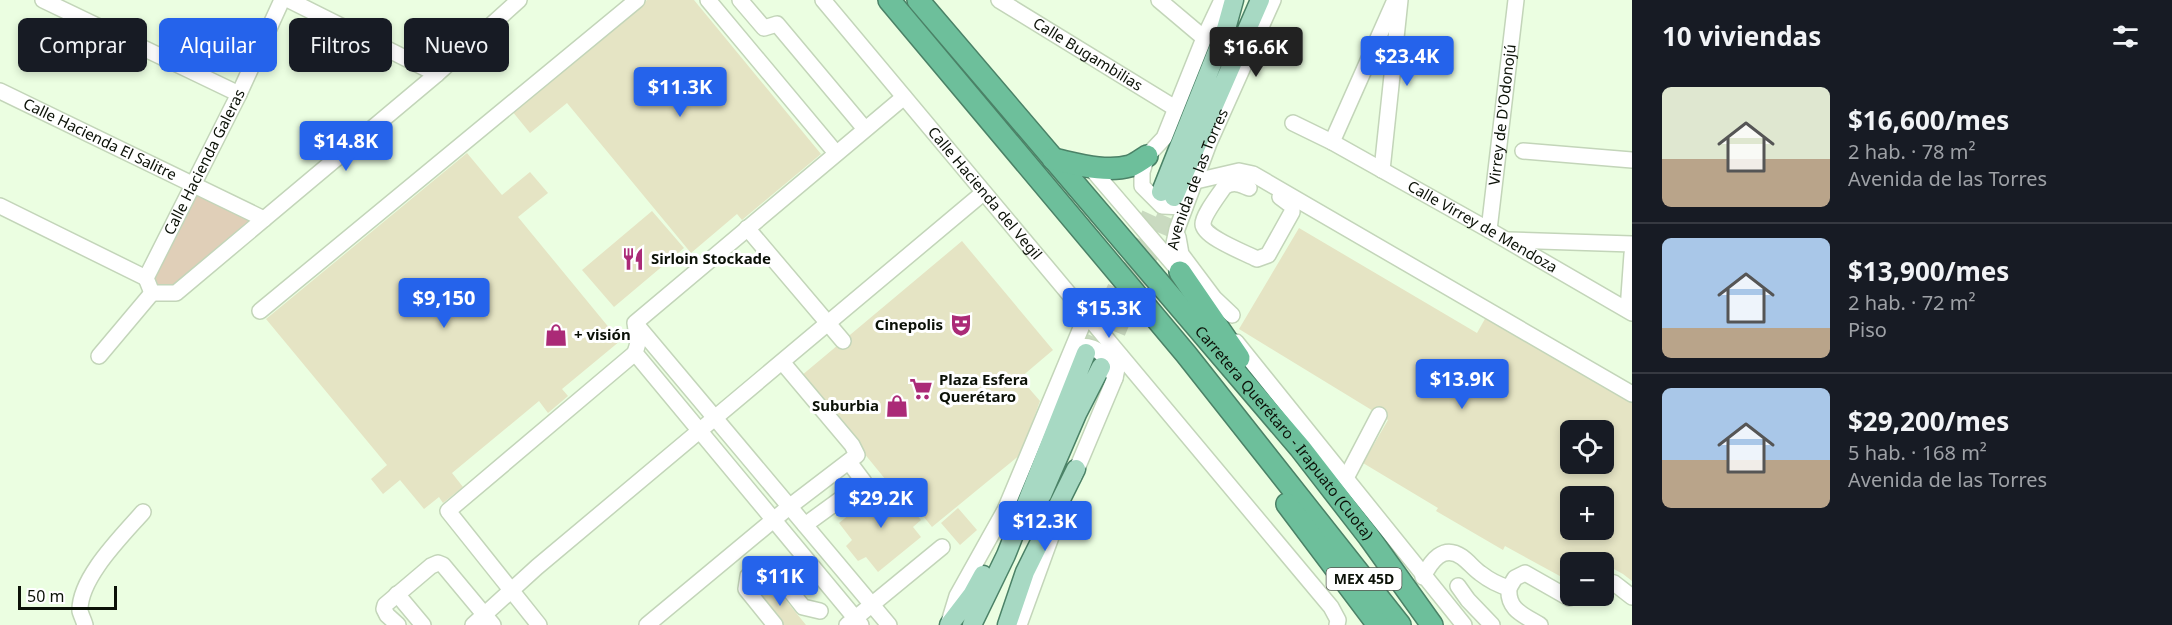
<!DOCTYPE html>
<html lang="es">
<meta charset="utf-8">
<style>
:root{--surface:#171b24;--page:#20242c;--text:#f1f3f6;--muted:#9ea1a6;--line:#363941;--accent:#2563eb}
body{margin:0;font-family:"Noto Sans",sans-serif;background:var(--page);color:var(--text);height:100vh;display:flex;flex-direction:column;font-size:22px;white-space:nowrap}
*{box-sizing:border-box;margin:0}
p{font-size:20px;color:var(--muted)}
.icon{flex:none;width:33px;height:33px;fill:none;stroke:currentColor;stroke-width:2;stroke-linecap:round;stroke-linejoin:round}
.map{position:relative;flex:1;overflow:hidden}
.panel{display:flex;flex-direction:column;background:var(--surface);width:540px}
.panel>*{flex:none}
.banner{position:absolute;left:18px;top:18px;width:570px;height:54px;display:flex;gap:12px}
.controls{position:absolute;left:1560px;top:420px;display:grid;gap:12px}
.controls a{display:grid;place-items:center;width:54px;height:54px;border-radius:9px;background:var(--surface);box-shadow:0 3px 9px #0003;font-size:30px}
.scale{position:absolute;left:18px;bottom:15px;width:99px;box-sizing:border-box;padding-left:6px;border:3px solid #0b1107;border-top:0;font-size:16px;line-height:21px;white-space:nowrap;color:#0b1107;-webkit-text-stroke:4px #fff;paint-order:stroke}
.price{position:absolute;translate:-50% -51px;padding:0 14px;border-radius:6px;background:var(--accent);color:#fff;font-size:20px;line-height:39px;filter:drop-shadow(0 2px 3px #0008)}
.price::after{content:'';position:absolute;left:50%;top:36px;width:18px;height:14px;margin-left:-9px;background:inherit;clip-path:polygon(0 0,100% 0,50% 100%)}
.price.active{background:#222;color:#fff}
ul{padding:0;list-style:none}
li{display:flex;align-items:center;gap:18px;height:150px;padding:0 30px}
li+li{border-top:2px solid var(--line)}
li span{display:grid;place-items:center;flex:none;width:168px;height:120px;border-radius:9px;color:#555}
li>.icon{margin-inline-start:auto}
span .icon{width:72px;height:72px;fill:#fffc;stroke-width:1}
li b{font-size:26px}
h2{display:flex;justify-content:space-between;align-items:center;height:72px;padding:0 30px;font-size:26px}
.tag{padding:0 21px;border-radius:9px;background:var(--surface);box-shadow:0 3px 9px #0003;font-size:21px;line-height:54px}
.tag.active{background:var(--accent);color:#fff}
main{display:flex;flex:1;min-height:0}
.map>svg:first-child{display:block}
.green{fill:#e0cfb8}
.building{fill:#e5e4c4;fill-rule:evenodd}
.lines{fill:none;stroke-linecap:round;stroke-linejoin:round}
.major-tunnel{stroke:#c9dac0;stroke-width:18;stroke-dasharray:18 9;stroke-linecap:butt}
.minor-casing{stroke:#c3d5b9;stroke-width:18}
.major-casing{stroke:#4b8267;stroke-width:21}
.highway-casing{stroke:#4b8267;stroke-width:24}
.minor{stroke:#fff;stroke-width:15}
.major{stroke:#a7d9c3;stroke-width:18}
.highway{stroke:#6dbf9b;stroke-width:21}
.labels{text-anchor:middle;stroke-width:6;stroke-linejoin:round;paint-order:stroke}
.shield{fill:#fff;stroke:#545851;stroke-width:1.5}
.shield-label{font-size:14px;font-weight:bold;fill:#0b1107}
.street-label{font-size:15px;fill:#0b1107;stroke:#fff}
.poi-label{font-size:15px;font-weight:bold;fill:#0b1107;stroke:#fff;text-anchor:start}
</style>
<main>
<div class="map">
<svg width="1632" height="625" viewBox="0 0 1632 625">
<rect width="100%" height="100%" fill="#ebfee1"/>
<path class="green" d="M 193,183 L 264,219 L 176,293 L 152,293 L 146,278 Z"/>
<path class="building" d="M 647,0 L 694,0 L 821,154 L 742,220 L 737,214 L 691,253 L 567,103 L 530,133 L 512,111 Z
M 467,153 L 502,195 L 530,172 L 548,193 L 518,217 L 620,341 L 562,389 L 568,396 L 548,413 L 539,401 L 452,473 L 463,487 L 443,503 L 439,497 L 424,509 L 400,480 L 383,494 L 371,479 L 387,465 L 266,319 Z
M 652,211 L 684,248 L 614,307 L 582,270 Z
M 1299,228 L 1477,333 L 1486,317 L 1632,400 L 1632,581 L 1623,574 L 1597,560 L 1596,562 L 1587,562 L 1582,560 L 1580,562 L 1570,562 L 1570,578 L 1569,581 L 1505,546 L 1503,550 L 1436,511 L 1438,508 L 1363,463 L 1388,420 L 1239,329 ZM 1570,430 L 1604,430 L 1604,464 L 1570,464 ZM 1570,496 L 1604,496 L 1604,530 L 1570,530 Z
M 962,241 L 1053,350 L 1020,378 L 1040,401 L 1021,454 L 932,527 L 895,481 L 890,485 L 801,376 Z
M 881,489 L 891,501 L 899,494 L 921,520 L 913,527 L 921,537 L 878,572 L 866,557 L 858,561 L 846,546 L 852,540 L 839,523 Z
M 958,508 L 977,530 L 960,545 L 941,523 Z
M 772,583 L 806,625 L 781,625 L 757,595 Z"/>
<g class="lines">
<path class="major-tunnel" d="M 1086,353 L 1161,192
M 1106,357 L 1174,197"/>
<g class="minor-casing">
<g id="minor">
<path d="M 43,0 L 239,94"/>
<path d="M 289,0 L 437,74"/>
<path d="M 708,0 L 836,153"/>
<path d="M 740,0 L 764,28 L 777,24 L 865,129"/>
<path id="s1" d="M 823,0 L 1331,607 L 1338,620 L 1337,625"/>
<path id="s2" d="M 999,0 L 1175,108"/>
<path d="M 1159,0 L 1204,38"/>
<path id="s3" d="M 0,91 L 264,219"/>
<path id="s4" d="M 1293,123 L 1332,142 L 1489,230 L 1632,313"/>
<path d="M 1332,142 L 1395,0"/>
<path d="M 1523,151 L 1632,160"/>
<path d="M 1090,167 L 1186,279"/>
<path d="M 1382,170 L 1400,0"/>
<path d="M 1196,181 L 1239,171 L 1253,174 L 1632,394"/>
<path d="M 1249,188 C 1240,184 1233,181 1224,187 C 1219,195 1203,215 1203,224 C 1203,237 1246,253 1257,259 L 1268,255 L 1292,212 L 1292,206 L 1280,197"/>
<path d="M 0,206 L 146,278"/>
<path d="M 1185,207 L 1162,206 L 1142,186 L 1142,172 L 1147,156 L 1164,138 L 1204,38 L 1222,0"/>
<path d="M 747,228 L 843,341"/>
<path id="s5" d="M 1489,230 L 1516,0"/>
<path d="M 1178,237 L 1181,254 L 1214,298 L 1232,315"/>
<path d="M 1509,240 L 1632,244"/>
<path id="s6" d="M 1173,262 L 1173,248 L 1177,229 L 1209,143 L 1273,0"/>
<path d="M 152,293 L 176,293 L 437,74 L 519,0"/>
<path id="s7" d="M 152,293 L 146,278 L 239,94 L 282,0"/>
<path d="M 1628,310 L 1632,254"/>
<path d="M 260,311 L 637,0"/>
<path d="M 636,324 L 889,625"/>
<path d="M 1236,342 L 1464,625"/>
<path d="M 1074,347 C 1100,343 1106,357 1115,378"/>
<path d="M 99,356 L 152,293"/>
<path d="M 1073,478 L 1115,378 L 1120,355"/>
<path d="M 1346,478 L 1379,415"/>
<path d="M 805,525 L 864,482 L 849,462"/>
<path d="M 1423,577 C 1431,561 1443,544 1462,557 C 1469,562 1473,568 1480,573 C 1489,580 1498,585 1509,588 L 1515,578 L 1525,573 L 1569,598 L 1575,596"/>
<path d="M 1604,580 L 1614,583 L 1632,597"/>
<path d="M 1458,586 L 1468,600 L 1492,625"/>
<path d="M 1509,588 C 1507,610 1524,615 1540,625"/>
<path d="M 397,594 L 423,625"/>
<path d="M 949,622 L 957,596 L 1005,510 L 1086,316"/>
<path d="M 85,625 C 84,621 81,615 80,611 C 79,578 122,536 143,512"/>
<path d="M 398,625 L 387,615 L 384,609 L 385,605 L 431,566 L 438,563 L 443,565 L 493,625"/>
<path d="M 473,625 L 537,567 L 983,193"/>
<path d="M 539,625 L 448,511 L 635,353"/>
<path d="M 647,625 L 789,507 L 857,455 L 852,445 L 783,363"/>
<path d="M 775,625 L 746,589 L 748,576 L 757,568 L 764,565 L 773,569 L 803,607 L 820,611"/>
<path d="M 847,625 L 942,547"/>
<path d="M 861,625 L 635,353 L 638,343 L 635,323 L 904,97"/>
<path d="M 1019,625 L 1055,526"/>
</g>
</g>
<g class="major-casing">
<path id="major" d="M 1161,192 L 1226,29 L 1234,0
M 1174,197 L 1260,0
M 1042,495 L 1077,414 L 1101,367
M 949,625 L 972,595 L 983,575
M 972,625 L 1006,555 L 1086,353
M 1007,625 L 1025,572 L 1076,469"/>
</g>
<g class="highway-casing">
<g id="highway">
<path d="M 889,0 L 1186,354 L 1400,625"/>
<path id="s8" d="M 918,0 L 1300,448 L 1369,537 L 1432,625"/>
<path d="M 1053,159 C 1077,164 1106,173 1130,166 C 1136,164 1142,159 1147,156"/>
<path d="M 1180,272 L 1239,358"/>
<path d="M 1287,504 L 1378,625"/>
</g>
</g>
<use href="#minor" class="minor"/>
<use href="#major" class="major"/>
<use href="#highway" class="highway"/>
</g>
<defs>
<g id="restaurant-bare" transform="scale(1.8)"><path d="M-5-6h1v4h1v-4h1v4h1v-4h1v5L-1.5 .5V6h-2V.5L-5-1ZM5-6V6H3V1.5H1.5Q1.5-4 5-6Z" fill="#ab2a77" stroke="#fff" stroke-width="2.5" paint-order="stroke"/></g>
<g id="theatre-bare" transform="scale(1.8)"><path d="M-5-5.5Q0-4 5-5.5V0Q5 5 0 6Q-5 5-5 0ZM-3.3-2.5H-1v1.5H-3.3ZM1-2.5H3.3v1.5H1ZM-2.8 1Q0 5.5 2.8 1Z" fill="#ab2a77" stroke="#fff" stroke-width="2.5" paint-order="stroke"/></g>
<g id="shop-bare" transform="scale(1.8)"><path d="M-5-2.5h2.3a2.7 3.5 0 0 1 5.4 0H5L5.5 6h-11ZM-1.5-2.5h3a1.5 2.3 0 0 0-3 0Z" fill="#ab2a77" stroke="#fff" stroke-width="2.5" paint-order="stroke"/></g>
<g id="supermarket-bare" transform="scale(1.8)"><path d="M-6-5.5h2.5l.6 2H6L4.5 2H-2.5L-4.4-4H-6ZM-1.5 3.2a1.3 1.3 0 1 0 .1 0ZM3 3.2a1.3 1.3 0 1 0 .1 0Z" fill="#ab2a77" stroke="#fff" stroke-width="2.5" paint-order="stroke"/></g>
</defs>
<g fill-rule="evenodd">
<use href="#restaurant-bare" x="633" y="259"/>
<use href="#theatre-bare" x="961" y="325"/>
<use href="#shop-bare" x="556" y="335"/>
<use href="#supermarket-bare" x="921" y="389"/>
<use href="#shop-bare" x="897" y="406"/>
</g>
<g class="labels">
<rect class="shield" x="1326.5" y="568" width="75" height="22" rx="4.5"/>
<g class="shield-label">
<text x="1364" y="584">MEX 45D</text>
</g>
<g class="street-label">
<text dy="5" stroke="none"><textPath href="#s2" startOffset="104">Calle Bugambilias</textPath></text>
<text dy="5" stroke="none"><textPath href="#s5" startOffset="116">Virrey de D'Odonojú</textPath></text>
<text dy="5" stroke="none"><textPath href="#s3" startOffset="111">Calle Hacienda El Salitre</textPath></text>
<text dy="5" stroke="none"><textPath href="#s7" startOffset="146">Calle Hacienda Galeras</textPath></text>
<text dy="5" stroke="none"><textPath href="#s6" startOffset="87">Avenida de las Torres</textPath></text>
<text dy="5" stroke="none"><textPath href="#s1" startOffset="252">Calle Hacienda del Vegil</textPath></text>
<text dy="5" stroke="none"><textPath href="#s4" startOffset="216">Calle Virrey de Mendoza</textPath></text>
<text dy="5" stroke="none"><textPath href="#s8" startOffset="567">Carretera Querétaro - Irapuato (Cuota)</textPath></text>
</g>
<g class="poi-label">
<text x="651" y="264">Sirloin Stockade</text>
<text x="943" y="330" text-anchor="end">Cinepolis</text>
<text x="574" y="340">+ visión</text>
<text x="939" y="385">Plaza Esfera<tspan x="939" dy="17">Querétaro</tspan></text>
<text x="879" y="411" text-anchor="end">Suburbia</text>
</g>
</g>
</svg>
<div class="controls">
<a><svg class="icon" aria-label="locate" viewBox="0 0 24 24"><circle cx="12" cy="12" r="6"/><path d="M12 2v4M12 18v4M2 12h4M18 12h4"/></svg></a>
<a>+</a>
<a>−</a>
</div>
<div class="scale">50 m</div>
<b class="price active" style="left:1256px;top:78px">$16.6K</b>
<b class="price" style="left:1407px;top:87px">$23.4K</b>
<b class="price" style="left:680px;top:118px">$11.3K</b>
<b class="price" style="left:346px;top:172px">$14.8K</b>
<b class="price" style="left:444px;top:329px">$9,150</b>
<b class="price" style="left:1109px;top:339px">$15.3K</b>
<b class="price" style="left:1462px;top:410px">$13.9K</b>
<b class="price" style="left:881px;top:529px">$29.2K</b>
<b class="price" style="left:1045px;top:552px">$12.3K</b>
<b class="price" style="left:780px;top:607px">$11K</b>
<div class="banner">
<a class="tag">Comprar</a>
<a class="tag active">Alquilar</a>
<a class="tag">Filtros</a>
<a class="tag">Nuevo</a>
</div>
</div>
<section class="panel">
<h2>10 viviendas<svg class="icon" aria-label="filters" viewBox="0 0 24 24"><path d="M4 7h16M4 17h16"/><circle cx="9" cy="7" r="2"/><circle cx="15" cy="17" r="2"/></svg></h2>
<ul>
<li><span style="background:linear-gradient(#dfe7d0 60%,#b9a48a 0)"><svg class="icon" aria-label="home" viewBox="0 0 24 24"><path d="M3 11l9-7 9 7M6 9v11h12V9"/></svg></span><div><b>$16,600/mes</b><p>2 hab. · 78 m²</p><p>Avenida de las Torres</p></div></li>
<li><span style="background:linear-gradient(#a9c7e8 75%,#b9a48a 0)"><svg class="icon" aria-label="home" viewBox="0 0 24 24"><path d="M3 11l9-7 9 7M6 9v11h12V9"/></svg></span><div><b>$13,900/mes</b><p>2 hab. · 72 m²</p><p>Piso</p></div></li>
<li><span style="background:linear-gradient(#a9c7e8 60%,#b9a48a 0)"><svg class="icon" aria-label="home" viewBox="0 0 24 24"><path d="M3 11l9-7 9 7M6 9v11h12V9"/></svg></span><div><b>$29,200/mes</b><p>5 hab. · 168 m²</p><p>Avenida de las Torres</p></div></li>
</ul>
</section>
</main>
